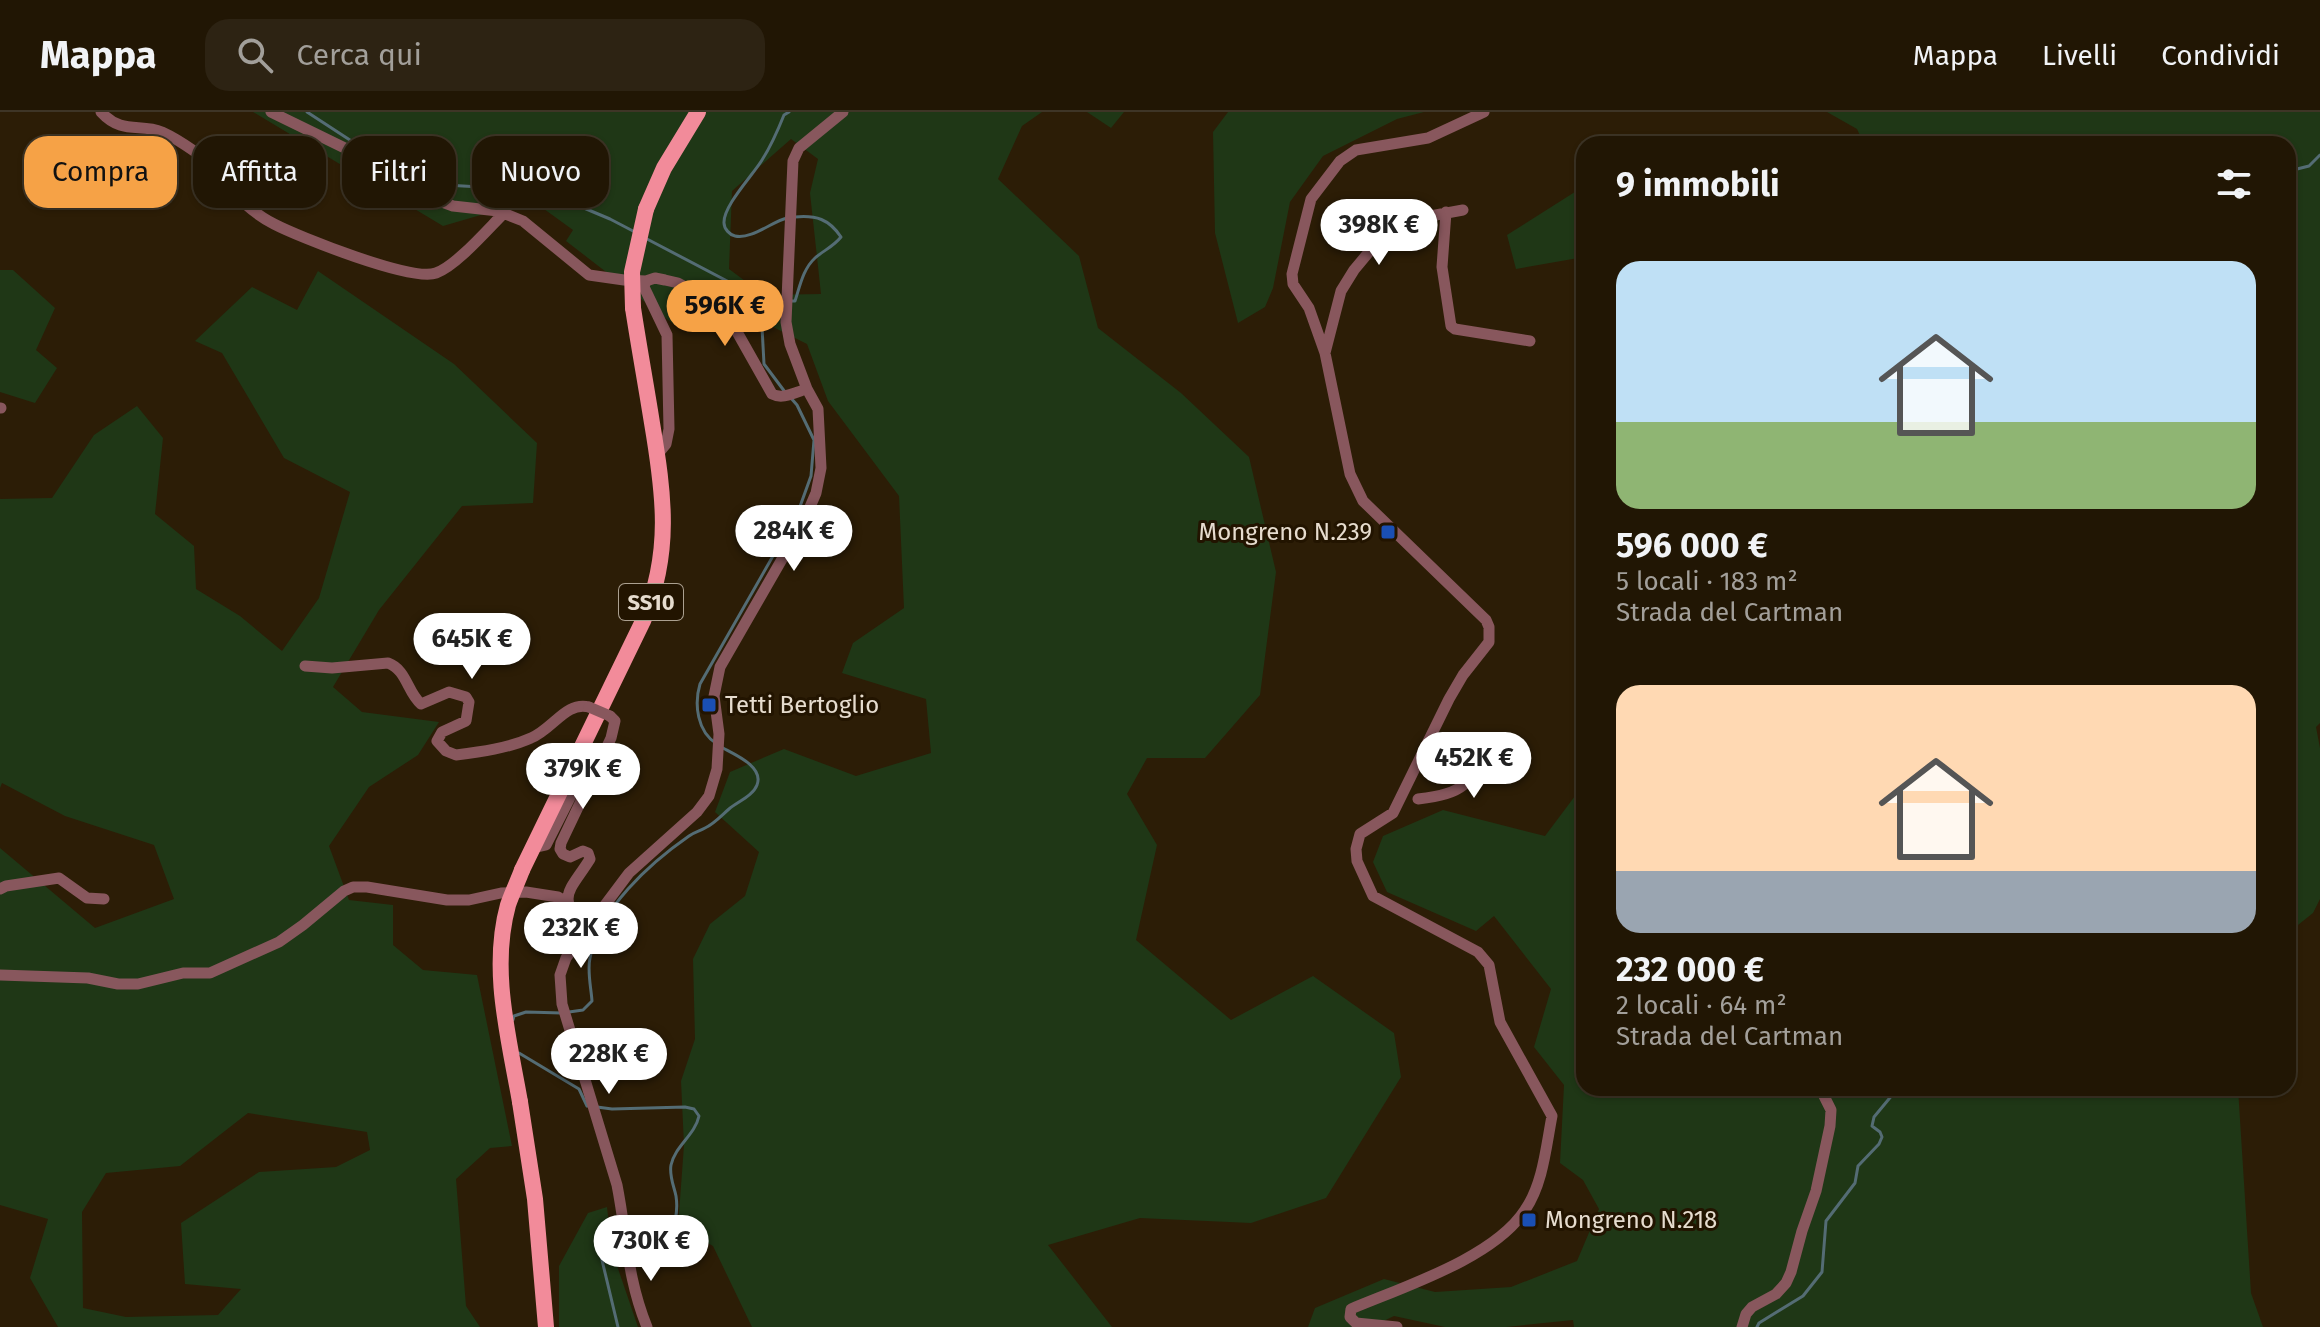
<!DOCTYPE html>
<html lang="it">
<meta charset="utf-8">
<style>
:root{--surface:#211604;--page:#2d2313;--text:#f1f3f6;--muted:#a29f9a;--line:#3e3526;--accent:#f6a246}
body{margin:0;font-family:"Fira Sans",sans-serif;background:var(--page);color:var(--text);height:100vh;display:flex;flex-direction:column;font-size:30px;white-space:nowrap}
*{box-sizing:border-box;margin:0}
p{font-size:26px;color:var(--muted)}
.icon{flex:none;width:44px;height:44px;fill:none;stroke:currentColor;stroke-width:2;stroke-linecap:round;stroke-linejoin:round}
.map{position:relative;flex:1;overflow:hidden}
.panel{position:absolute;left:1576px;top:24px;width:720px;height:960px;display:flex;flex-direction:column;background:var(--surface);border-radius:24px;box-shadow:0 2px 6px #0004,0 0 0 2px var(--line)}
.panel>*{flex:none}
.top-card{position:absolute;left:24px;top:24px;width:760px;height:72px;display:flex;gap:16px}
.price{position:absolute;translate:-50% -68px;padding:0 18px;border-radius:28px;background:#fff;color:#222;font-size:26px;line-height:52px;filter:drop-shadow(0 2px 4px #0008)}
.price::after{content:'';position:absolute;left:50%;top:48px;width:24px;height:18px;margin-left:-12px;background:inherit;clip-path:polygon(0 0,100% 0,50% 100%)}
.price.current{background:var(--accent);color:#111}
ul{padding:0;list-style:none}
li{display:grid;align-content:center;gap:16px;height:424px;padding:0 40px}
li span{display:grid;place-items:center;height:248px;border-radius:24px;color:#555}
li>.icon{margin-inline-start:auto}
span .icon{width:144px;height:144px;fill:#fffc;stroke-width:1}
li b{font-size:34px}
h2{display:flex;justify-content:space-between;align-items:center;height:96px;padding:0 40px;font-size:34px}
.tag{padding:0 28px;border-radius:24px;background:var(--surface);box-shadow:0 2px 6px #0004,0 0 0 2px var(--line);font-size:28px;line-height:72px}
.tag.current{background:var(--accent);color:#111}
header{display:flex;align-items:center;gap:48px;box-sizing:border-box;height:112px;padding:0 40px;background:var(--surface);border-bottom:2px solid var(--line)}
header strong{font-size:38px}
nav{display:flex;gap:44px;margin-inline-start:auto;font-size:28px}
.search{width:560px;height:72px;background:var(--page);display:flex;align-items:center;gap:20px;box-sizing:border-box;padding:0 28px;border-radius:24px;color:var(--muted);font-size:30px}
.map>svg:first-child{display:block}
.green{fill:#1f3716;fill-rule:evenodd}
.lines{fill:none;stroke-linecap:round;stroke-linejoin:round}
.stream{stroke:#546c74;stroke-width:3}
.minor{stroke:#88575d;stroke-width:11}
.primary{stroke:#f28b9a;stroke-width:16}
.minor-bridge{stroke:#88575d;stroke-width:11}
.primary-bridge{stroke:#f28b9a;stroke-width:16}
.transit-dot{fill:#1a4fb4;stroke:#221400;stroke-width:3}
.labels{text-anchor:middle;stroke-width:6;stroke-linejoin:round;paint-order:stroke}
.shield{fill:#221400;stroke:#aba090;stroke-width:2}
.shield-label{font-size:22px;font-weight:bold;fill:#e6dcce}
.poi-label{font-size:24px;fill:#e6dcce;stroke:#221400;text-anchor:start}
</style>
<header>
<strong>Mappa</strong>
<div class="search"><svg class="icon" aria-label="search" viewBox="0 0 24 24"><circle cx="10" cy="10" r="6"/><path d="M15 15l6 6"/></svg>Cerca qui</div>
<nav><a>Mappa</a><a>Livelli</a><a>Condividi</a></nav>
</header>
<div class="map">
<svg width="2320" height="1215" viewBox="0 0 2320 1215">
<rect width="100%" height="100%" fill="#2c1d06"/>
<path class="green" d="M 253,0 L 1042,0 L 1022,14 L 998,67 L 1079,144 L 1098,216 L 1181,281 L 1249,345 L 1276,460 L 1260,583 L 1205,646 L 1147,646 L 1127,682 L 1157,733 L 1136,828 L 1231,908 L 1313,864 L 1394,921 L 1401,965 L 1326,1086 L 1251,1111 L 1140,1106 L 1048,1133 L 1112,1215 L 752,1215 L 713,1134 L 678,1115 L 684,1033 L 681,969 L 695,927 L 693,847 L 710,812 L 745,784 L 759,740 L 715,700 L 730,660 L 784,637 L 856,664 L 931,641 L 926,587 L 842,561 L 853,531 L 904,496 L 899,384 L 828,289 L 807,232 L 767,212 L 729,179 L 676,214 L 566,129 L 573,118 L 544,97 L 522,91 L 443,114 ZM 791,27 L 818,47 L 810,81 L 821,182 L 764,183 L 729,157 L 732,79 Z
M 1087,0 L 1124,0 L 1111,16 Z
M 1228,0 L 1424,0 L 1397,7 L 1323,44 L 1290,90 L 1273,176 L 1265,195 L 1238,211 L 1215,121 L 1213,20 Z
M 1827,0 L 2320,0 L 2320,611 L 2316,615 L 2320,636 L 2320,787 L 2313,801 L 2288,821 L 2288,32 L 1864,32 L 1857,17 Z
M 1578,78 L 1584,80 L 1584,145 L 1516,157 L 1507,123 Z
M 0,158 L 13,158 L 55,196 L 36,238 L 57,256 L 35,291 L 0,280 Z
M 318,159 L 454,252 L 537,331 L 533,391 L 462,394 L 379,498 L 333,575 L 362,600 L 439,610 L 418,643 L 369,675 L 329,734 L 349,788 L 393,793 L 393,833 L 423,858 L 477,863 L 512,1034 L 490,1036 L 456,1067 L 466,1194 L 480,1215 L 58,1215 L 30,1166 L 48,1107 L 0,1093 L 0,736 L 95,816 L 174,787 L 154,733 L 65,704 L 2,671 L 0,676 L 0,387 L 52,386 L 94,323 L 137,294 L 163,326 L 155,402 L 194,434 L 196,477 L 240,504 L 282,539 L 319,486 L 350,380 L 284,346 L 222,241 L 195,229 L 252,175 L 297,198 ZM 248,1001 L 367,1020 L 370,1038 L 336,1055 L 259,1060 L 181,1111 L 185,1172 L 241,1177 L 218,1203 L 126,1205 L 83,1196 L 82,1100 L 106,1061 L 180,1054 Z
M 1584,672 L 1584,976 L 2238,976 L 2251,1181 L 2263,1215 L 1574,1215 L 1573,1208 L 1506,1215 L 1445,1215 L 1394,1204 L 1371,1215 L 1308,1215 L 1315,1196 L 1384,1167 L 1435,1180 L 1511,1175 L 1577,1149 L 1599,1097 L 1583,1068 L 1560,1051 L 1564,973 L 1534,935 L 1551,877 L 1494,804 L 1476,819 L 1387,780 L 1373,750 L 1383,724 L 1443,698 L 1545,724 Z
M 607,1095 L 612,1139 L 638,1215 L 559,1215 L 559,1154 L 588,1101 Z"/>
<g class="lines">
<path class="stream" d="M 307,0 L 405,64 L 429,72 L 480,75 L 496,74 L 553,83 L 610,107 L 633,119
M 2288,64 L 2293,58 L 2309,54 L 2320,43
M 787,106 C 773,109 751,128 735,124 C 730,123 724,117 724,111 C 723,94 753,63 762,48 C 771,34 778,18 784,3 L 789,0
M 647,127 L 771,192
M 790,189 L 795,189 C 800,174 803,157 815,146 C 824,138 833,135 841,125 C 829,107 816,103 795,105
M 771,192 L 762,215 L 764,252 L 785,280
M 717,632 C 697,620 694,592 700,572 L 798,400 L 811,364 L 814,328 L 797,293 L 790,285
M 569,900 L 583,898 L 592,889 C 591,875 587,859 590,846 C 599,797 650,751 689,724 C 694,720 700,719 705,716 C 714,712 722,703 729,697 C 737,690 753,684 757,673 C 764,655 736,643 723,636
M 513,908 L 514,904 L 526,900 L 562,901
M 519,941 L 579,977 L 587,994 L 590,994
M 597,995 L 612,997 L 685,995 L 694,997 L 699,1004 C 695,1023 675,1034 671,1053 C 669,1064 674,1074 676,1084 C 678,1097 676,1109 671,1121 L 666,1123 C 644,1118 615,1103 596,1123 L 618,1215
M 1757,1215 L 1759,1211 L 1803,1184 L 1822,1160 L 1826,1109 L 1855,1071 L 1858,1054 L 1879,1032 L 1882,1025 L 1880,1020 L 1872,1014 L 1874,1005 L 1898,976"/>
<path class="minor" d="M 101,0 C 122,23 140,11 162,20 C 173,25 184,32 194,39 C 215,53 226,75 244,91 C 253,99 264,107 274,112 C 299,125 412,170 436,161 C 456,154 487,118 504,101
M 271,0 L 357,42 L 420,82 L 453,94 L 498,99 L 523,109 L 589,163 L 624,168 L 646,169 L 655,166 L 665,168 L 678,171 L 716,191 L 728,204 L 772,282 C 783,288 795,280 807,277
M 1446,100 L 1442,155 L 1451,214 L 1455,217 L 1530,229
M 646,169 L 644,175 L 667,223 L 669,317 L 666,332 L 657,343
M 1325,241 L 1341,179 L 1354,158 L 1379,128 L 1403,109 L 1463,98
M 0,296 L 1,296
M 305,554 L 332,556 L 388,551 C 407,558 407,580 421,592 L 449,580 L 466,585 L 469,590 L 466,609 L 442,620 L 437,629 L 446,639 L 456,643 C 480,640 509,636 531,626 C 553,617 566,589 589,595
M 1418,687 C 1465,681 1469,673 1489,634
M 533,736 L 546,733 L 581,664 L 596,645
M 0,777 L 6,774 L 59,766 L 87,786 L 104,787
M 584,821 C 557,781 568,782 590,747 L 588,741 L 583,739 L 570,745 L 563,742 L 560,737 L 561,731 L 611,626 L 615,609 L 610,604
M 0,863 L 88,866 L 118,872 L 138,872 L 183,861 L 210,861 L 279,830 L 303,813 L 344,779 L 353,775 L 367,775 L 447,788 L 469,788 L 501,781 L 526,780 L 558,785 L 568,791
M 647,1215 C 627,1166 627,1124 617,1073 L 562,892 L 560,863 L 566,846 L 584,821 L 629,761 L 697,700 L 709,684 L 717,657 L 719,622 L 714,584 L 720,555 L 804,409 L 816,381 L 821,356 L 818,297 L 807,277 L 790,232 L 786,210 L 793,49 L 799,36 L 843,0
M 1397,1215 L 1356,1211 L 1350,1205 L 1351,1197 C 1403,1175 1494,1146 1525,1098 C 1543,1072 1546,1035 1552,1004 L 1500,910 L 1489,853 L 1478,840 L 1373,784 L 1357,749 L 1356,737 L 1360,722 L 1393,701 L 1449,587 L 1463,563 L 1489,530 L 1489,515 L 1486,508 L 1363,389 L 1350,362 L 1325,241 L 1309,196 L 1293,172 L 1292,162 L 1311,87 L 1340,49 L 1356,38 L 1428,26 L 1484,0
M 1742,1215 L 1746,1202 L 1752,1195 L 1776,1182 L 1786,1171 L 1791,1160 L 1802,1119 L 1816,1079 L 1830,1014 L 1831,998 L 1820,976"/>
<path class="primary" d="M 646,97 L 664,56 L 698,0
M 522,758 L 643,509 C 672,441 664,382 652,311 C 646,273 639,235 633,196
M 520,990 L 535,1087 L 546,1215"/>
<path class="minor-bridge" d="M 589,595 L 610,604"/>
<path class="primary-bridge" d="M 633,196 L 632,160 L 646,97
M 520,990 C 509,926 490,858 508,793 C 512,781 518,769 522,758"/>
</g>
<g class="transit-dot">
<rect x="1380" y="412" width="16" height="16" rx="4"/>
<rect x="701" y="585" width="16" height="16" rx="4"/>
<rect x="1521" y="1100" width="16" height="16" rx="4"/>
</g>
<g class="labels">
<rect class="shield" x="619" y="472" width="64" height="36" rx="6"/>
<g class="shield-label">
<text x="651" y="498">SS10</text>
</g>
<g class="poi-label">
<text x="1372" y="428" text-anchor="end">Mongreno N.239</text>
<text x="725" y="601">Tetti Bertoglio</text>
<text x="1545" y="1116">Mongreno N.218</text>
</g>
</g>
</svg>
<b class="price" style="left:1379px;top:155px">398K €</b>
<b class="price current" style="left:725px;top:236px">596K €</b>
<b class="price" style="left:794px;top:461px">284K €</b>
<b class="price" style="left:472px;top:569px">645K €</b>
<b class="price" style="left:1474px;top:688px">452K €</b>
<b class="price" style="left:583px;top:699px">379K €</b>
<b class="price" style="left:581px;top:858px">232K €</b>
<b class="price" style="left:609px;top:984px">228K €</b>
<b class="price" style="left:651px;top:1171px">730K €</b>
<div class="top-card">
<a class="tag current">Compra</a>
<a class="tag">Affitta</a>
<a class="tag">Filtri</a>
<a class="tag">Nuovo</a>
</div>
<section class="panel">
<h2>9 immobili<svg class="icon" aria-label="filters" viewBox="0 0 24 24"><path d="M4 7h16M4 17h16"/><circle cx="9" cy="7" r="2"/><circle cx="15" cy="17" r="2"/></svg></h2>
<ul>
<li><span style="background:linear-gradient(#bfe0f5 65%,#8fb573 0)"><svg class="icon" aria-label="home" viewBox="0 0 24 24"><path d="M3 11l9-7 9 7M6 9v11h12V9"/></svg></span><div><b>596 000 €</b><p>5 locali · 183 m²</p><p>Strada del Cartman</p></div></li>
<li><span style="background:linear-gradient(#ffd9b3 75%,#9aa5b1 0)"><svg class="icon" aria-label="home" viewBox="0 0 24 24"><path d="M3 11l9-7 9 7M6 9v11h12V9"/></svg></span><div><b>232 000 €</b><p>2 locali · 64 m²</p><p>Strada del Cartman</p></div></li>
</ul>
</section>
</div>
